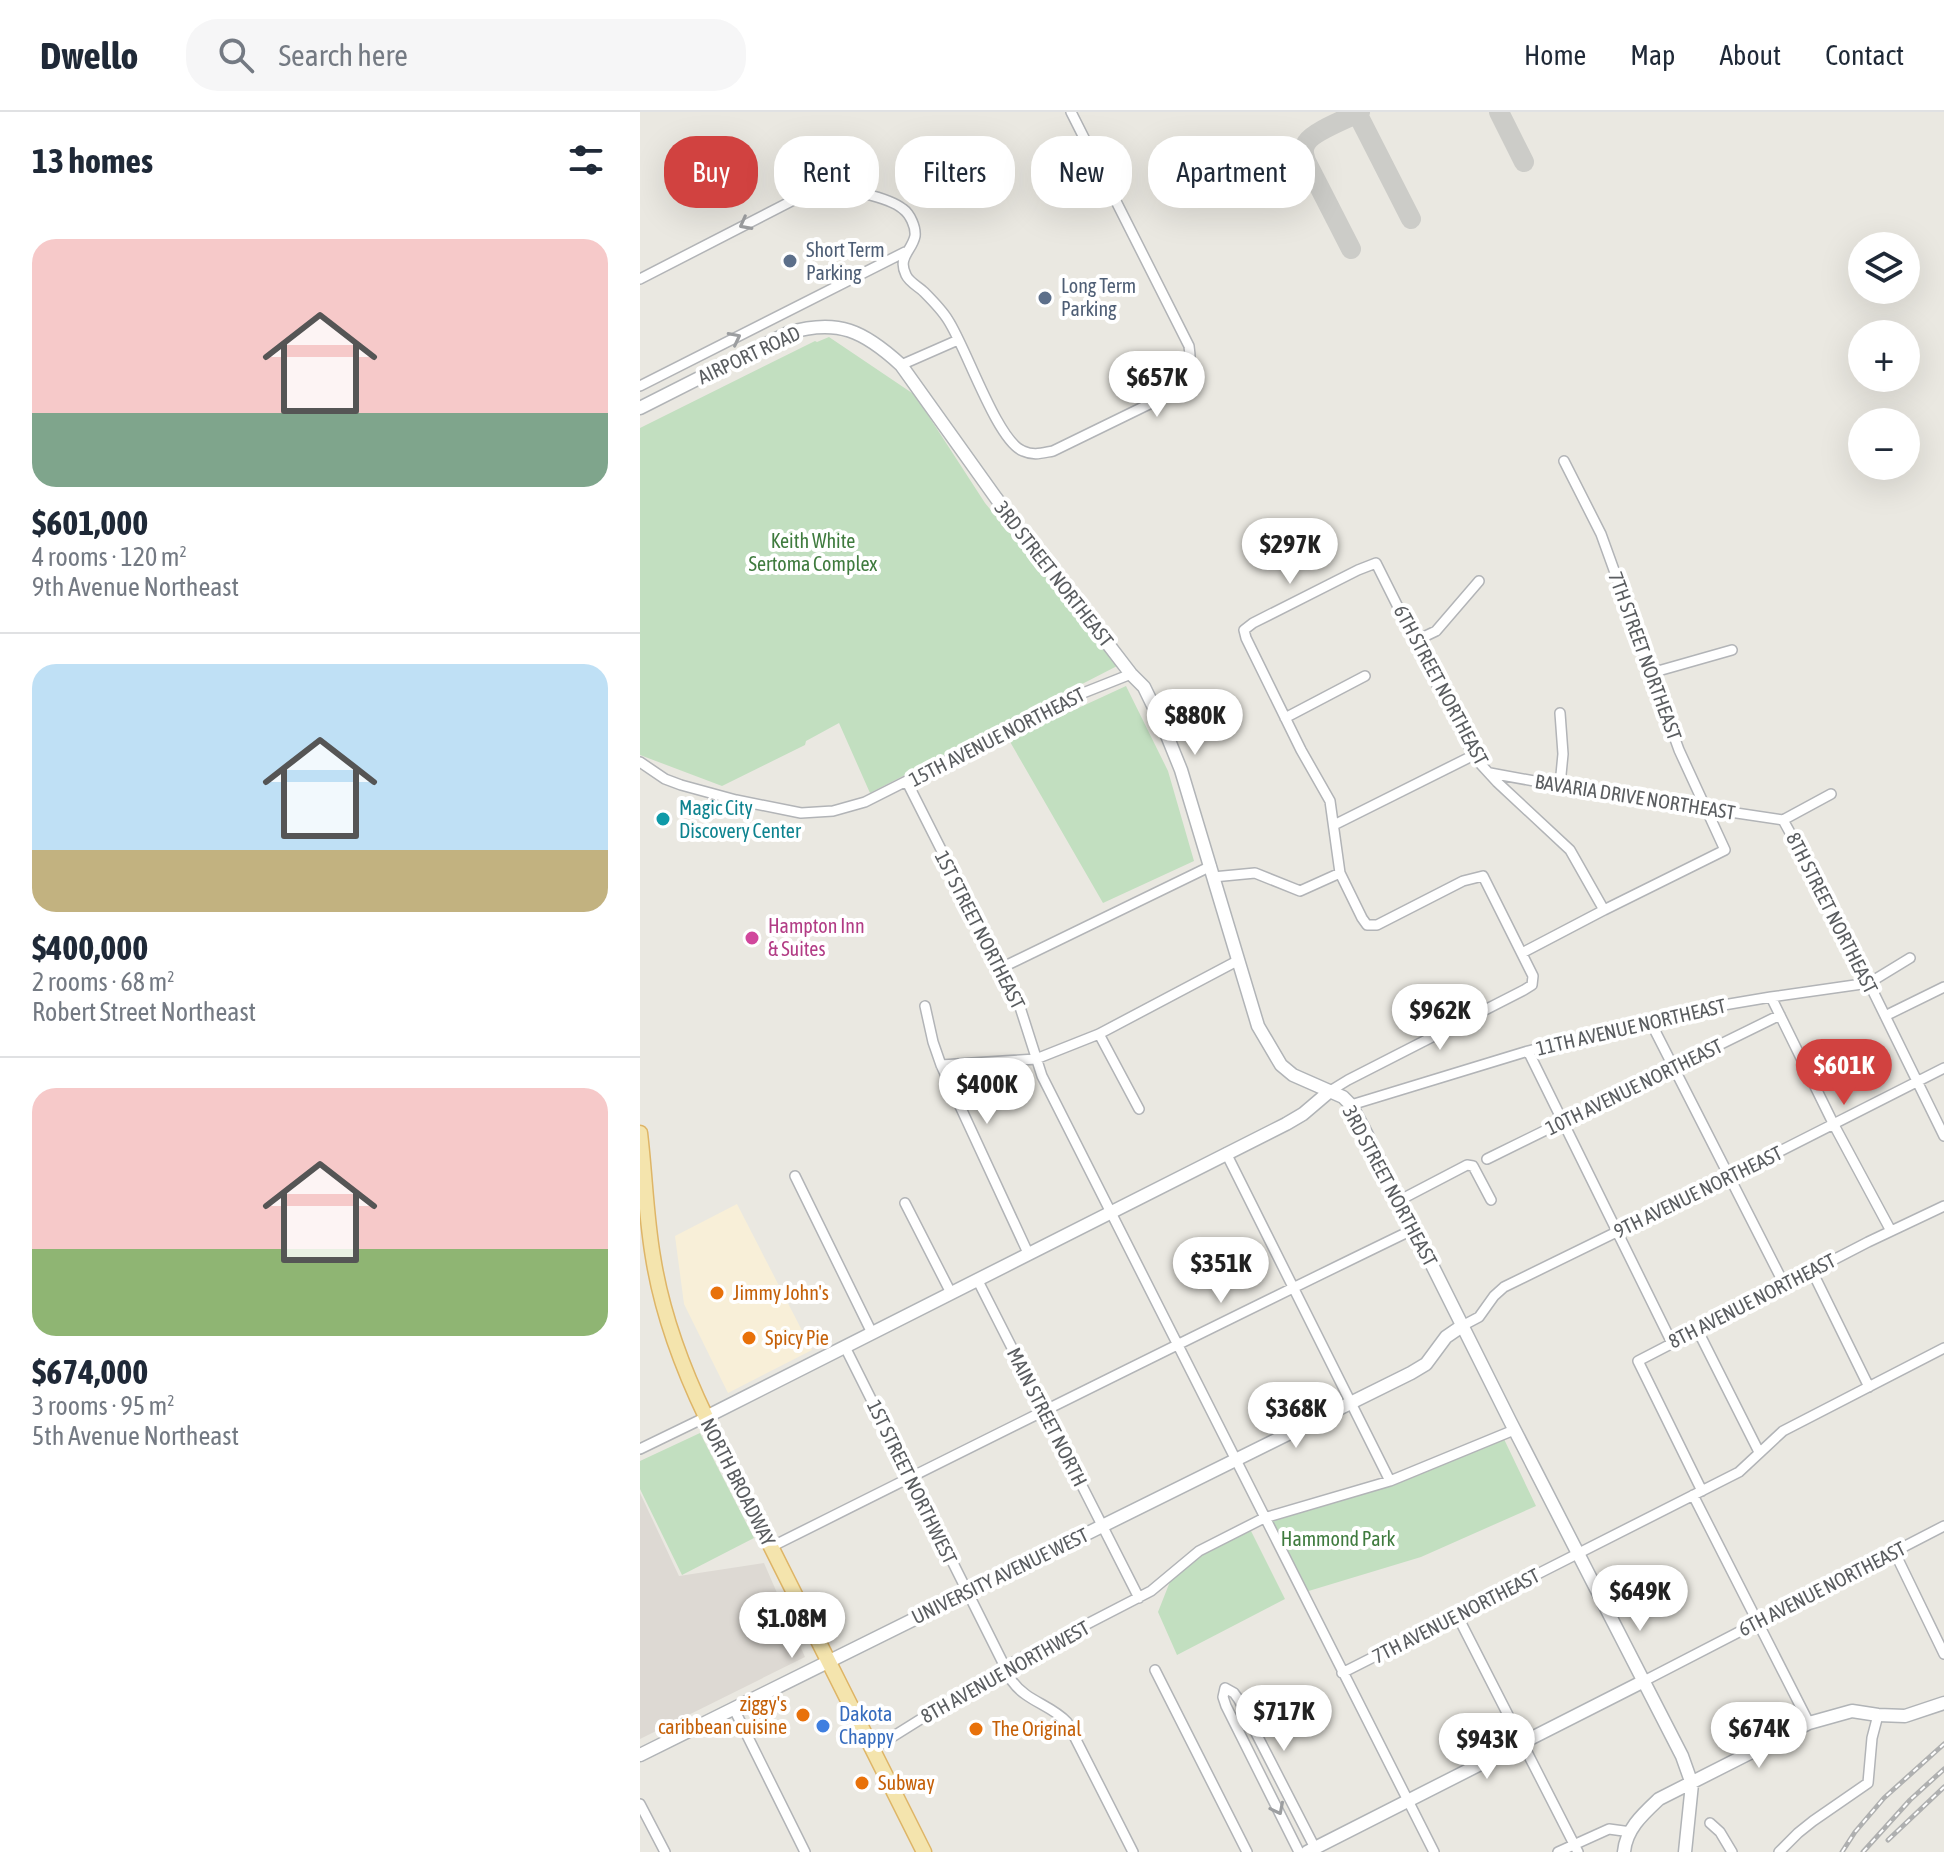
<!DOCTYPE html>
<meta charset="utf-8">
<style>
:root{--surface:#fff;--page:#f6f6f7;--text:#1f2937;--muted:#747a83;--line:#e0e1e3;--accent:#d14240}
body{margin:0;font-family:"Asap Condensed",sans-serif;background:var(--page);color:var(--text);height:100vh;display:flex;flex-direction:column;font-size:30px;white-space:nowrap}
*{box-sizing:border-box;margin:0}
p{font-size:26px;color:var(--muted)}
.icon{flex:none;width:44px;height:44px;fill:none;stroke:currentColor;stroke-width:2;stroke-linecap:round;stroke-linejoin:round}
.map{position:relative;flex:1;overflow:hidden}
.sheet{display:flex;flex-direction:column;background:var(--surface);width:640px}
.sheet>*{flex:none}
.top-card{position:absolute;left:24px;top:24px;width:760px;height:72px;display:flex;gap:16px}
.controls{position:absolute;left:1208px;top:120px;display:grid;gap:16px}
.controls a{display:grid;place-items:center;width:72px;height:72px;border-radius:50%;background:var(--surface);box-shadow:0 8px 32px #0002;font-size:40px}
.price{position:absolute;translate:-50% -68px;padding:0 18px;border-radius:28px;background:#fff;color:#222;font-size:26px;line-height:52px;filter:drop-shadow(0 2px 4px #0008)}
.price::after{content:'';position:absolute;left:50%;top:48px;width:24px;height:18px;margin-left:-12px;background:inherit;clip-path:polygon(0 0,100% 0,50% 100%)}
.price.current{background:var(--accent);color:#fff}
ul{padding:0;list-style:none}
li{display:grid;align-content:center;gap:16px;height:424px;padding:0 32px}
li+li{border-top:2px solid var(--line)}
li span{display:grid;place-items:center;height:248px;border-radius:24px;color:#555}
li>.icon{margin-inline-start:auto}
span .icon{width:144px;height:144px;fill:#fffc;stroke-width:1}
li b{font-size:34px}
h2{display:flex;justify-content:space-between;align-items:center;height:96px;padding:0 32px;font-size:34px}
.tag{padding:0 28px;border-radius:32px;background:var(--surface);box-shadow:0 8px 32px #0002;font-size:28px;line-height:72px}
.tag.current{background:var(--accent);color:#fff}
header{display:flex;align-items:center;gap:48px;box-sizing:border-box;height:112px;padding:0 40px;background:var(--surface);border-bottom:2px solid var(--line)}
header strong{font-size:38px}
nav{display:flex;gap:44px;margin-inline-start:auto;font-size:28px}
.search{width:560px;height:72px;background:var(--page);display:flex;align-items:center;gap:20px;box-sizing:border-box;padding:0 28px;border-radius:32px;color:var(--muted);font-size:30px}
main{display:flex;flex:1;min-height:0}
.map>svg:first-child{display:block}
.commercial{fill:#f8efd8}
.education{fill:#ddd9d3}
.green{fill:#c2dfc0}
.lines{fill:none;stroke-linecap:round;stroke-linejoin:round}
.taxiway{stroke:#ccccc8;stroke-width:20}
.street-casing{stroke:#b2b4b7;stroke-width:12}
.secondary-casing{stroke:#b1b4b7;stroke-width:15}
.primary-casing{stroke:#deb567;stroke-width:17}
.street{stroke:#fff;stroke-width:9}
.secondary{stroke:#fff;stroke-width:12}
.primary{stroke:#f4e4ad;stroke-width:14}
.rail-casing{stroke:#afb0b0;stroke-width:5}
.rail{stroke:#fff;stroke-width:2;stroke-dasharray:6;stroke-linecap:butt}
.oneway{stroke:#9c9ea0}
.service-dot{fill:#5c6f8a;stroke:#fff;stroke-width:3}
.culture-dot{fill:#0f9aa8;stroke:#fff;stroke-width:3}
.hotel-dot{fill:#d1479c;stroke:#fff;stroke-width:3}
.food-dot{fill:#e8710a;stroke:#fff;stroke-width:3}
.shop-dot{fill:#3f7fe0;stroke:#fff;stroke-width:3}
.labels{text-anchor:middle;stroke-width:8;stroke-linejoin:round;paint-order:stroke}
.service-label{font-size:20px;fill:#4e5e75;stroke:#fff;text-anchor:start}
.street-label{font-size:20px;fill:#5a5d60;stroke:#fff}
.park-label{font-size:20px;fill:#3f7b3e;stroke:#fff}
.culture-label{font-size:20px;fill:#0d838f;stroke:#fff;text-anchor:start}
.hotel-label{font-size:20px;fill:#b23c85;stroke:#fff;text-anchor:start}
.food-label{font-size:20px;fill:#c56008;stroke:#fff;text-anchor:start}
.shop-label{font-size:20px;fill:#366cbe;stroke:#fff;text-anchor:start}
</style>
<header>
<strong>Dwello</strong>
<div class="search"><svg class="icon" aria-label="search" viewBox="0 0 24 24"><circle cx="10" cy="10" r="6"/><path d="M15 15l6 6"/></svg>Search here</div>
<nav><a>Home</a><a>Map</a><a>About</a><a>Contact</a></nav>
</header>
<main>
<section class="sheet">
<h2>13 homes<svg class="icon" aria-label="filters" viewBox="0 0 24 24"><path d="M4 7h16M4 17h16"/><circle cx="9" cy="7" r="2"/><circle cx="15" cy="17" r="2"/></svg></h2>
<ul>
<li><span style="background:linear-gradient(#f6c9c9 70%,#7fa58c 0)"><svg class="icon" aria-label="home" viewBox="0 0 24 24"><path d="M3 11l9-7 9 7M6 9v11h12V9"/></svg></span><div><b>$601,000</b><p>4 rooms · 120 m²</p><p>9th Avenue Northeast</p></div></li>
<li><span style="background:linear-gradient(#bfe0f5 75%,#c2b280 0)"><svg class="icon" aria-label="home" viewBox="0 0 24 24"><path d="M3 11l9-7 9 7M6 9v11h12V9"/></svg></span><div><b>$400,000</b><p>2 rooms · 68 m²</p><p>Robert Street Northeast</p></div></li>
<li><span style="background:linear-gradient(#f6c9c9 65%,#8fb573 0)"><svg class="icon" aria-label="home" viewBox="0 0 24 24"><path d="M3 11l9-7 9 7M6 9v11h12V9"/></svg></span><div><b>$674,000</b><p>3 rooms · 95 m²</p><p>5th Avenue Northeast</p></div></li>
</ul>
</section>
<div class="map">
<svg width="1304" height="1740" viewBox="0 0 1304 1740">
<rect width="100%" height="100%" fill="#eae8e1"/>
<path class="commercial" d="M 97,1092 L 172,1238 L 88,1281 L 44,1192 L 35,1124 Z"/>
<path class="education" d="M 0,1381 L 39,1464 L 124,1451 L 165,1545 L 0,1627 Z"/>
<path class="green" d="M 189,225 L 275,283 L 345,391 L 479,553 L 230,681 L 199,611 L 166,629 L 165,633 L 82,674 L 0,643 L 0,316 L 175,229 L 177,230 Z
M 486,574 L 528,659 L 554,749 L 463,791 L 369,628 Z
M 60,1321 L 114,1426 L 42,1463 L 0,1377 L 0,1349 Z
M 863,1325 L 896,1394 L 781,1445 L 662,1481 L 624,1406 L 750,1369 Z
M 611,1419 L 645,1487 L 537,1543 L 518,1500 L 533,1462 L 570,1436 Z"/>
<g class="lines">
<path class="taxiway" d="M 859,0 L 884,50
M 717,1 L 771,107
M 711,137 L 666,49 C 664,42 662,37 667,30 C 674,19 707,7 720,0"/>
<g class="street-casing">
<path id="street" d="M 181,75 C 200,75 249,85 263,97 C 270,102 276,115 275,124 C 272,139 257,145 266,163 C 269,170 279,175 284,180 C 292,188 302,198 308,208 C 326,235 357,329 383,339 C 394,344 402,341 413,339 L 534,280 C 550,265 552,255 549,234 L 431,0
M 0,167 L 175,77
M 261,253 L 318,228
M 0,274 L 265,140
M 775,529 L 796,519 L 839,469
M 1011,561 L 1092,538
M 645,606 L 725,564
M 0,650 L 25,667 L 41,673 L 96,688 L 161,701 L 193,699 L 225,690 L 433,585 L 491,562
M 850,661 L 949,679 L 1143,708
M 267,670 L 379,892 L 402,964 L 794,1740
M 920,673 L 923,642 L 920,601
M 1143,708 L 1196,804 L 1304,1024
M 1143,708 L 1191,682
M 694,713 L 834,643
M 573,765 L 615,761 L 660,779 L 700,761
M 882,841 L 964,798 L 1085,738 L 1039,638 L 961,422 L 924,349
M 361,856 L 571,754
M 1131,885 L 1194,1013 L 1251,1119
M 285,894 L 293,930 L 301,953 L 388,1141
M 1245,904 L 1304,875
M 1010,909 L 1144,1172
M 459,922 L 499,997
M 888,939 L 1032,1231
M 301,953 L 396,947 L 459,922 L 597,849
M 690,979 L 708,968 L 884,878 L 892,873 L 893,864 L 843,764 L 823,769 L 737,813 L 727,813 L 722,806 L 700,761 L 690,689 L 661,638 L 606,526 L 604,518 L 613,511 L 718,458 L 736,451 L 802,583 L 835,646 L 857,670 L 930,738 L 964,798
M 711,993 L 888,939 L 1048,899 L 1131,885 L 1229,871 L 1270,846
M 586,1041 L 750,1369
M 847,1047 L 1140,903
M 155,1064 L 232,1221
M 760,1088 L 827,1053 L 833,1054 L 851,1088
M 265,1091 L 311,1181
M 1172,1159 L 1229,1275
M 337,1167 L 499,1486
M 822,1214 L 839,1205 L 854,1184 L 864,1175 L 1089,1065 L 1304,956
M 1057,1217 L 1119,1340
M 205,1235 L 372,1569 C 386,1589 411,1593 427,1610 L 493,1740
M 0,1337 L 66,1305
M 1062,1379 L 998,1249 L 1228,1130 L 1304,1094
M 1053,1383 L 1169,1611
M 131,1435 C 345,1328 559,1221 774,1117
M 1254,1439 L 1304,1542
M 817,1503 L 938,1740
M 515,1558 L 607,1740
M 702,1561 L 1099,1360 L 1143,1319 L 1304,1236
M 1004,1569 L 1304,1414
M 94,1597 L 165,1740
M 233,1637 L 364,1555 L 511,1479 L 559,1439 L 624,1406 L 750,1369 L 874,1318
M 0,1692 L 25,1740
M 1070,1711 L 1080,1720 L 1092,1740
M 659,1740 L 586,1594 L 583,1585 L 585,1576 L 594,1581 L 599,1588 L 675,1736
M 918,1740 L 969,1717 L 991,1720
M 1139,1740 L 1158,1721 L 1173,1709 L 1228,1671 L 1232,1626 L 1238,1603"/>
</g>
<g class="secondary-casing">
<path id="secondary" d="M 0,296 L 148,221 C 198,206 224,219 261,253 L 356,386 L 491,562 L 504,575 L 524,616 L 541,658 L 618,914 L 641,953 L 653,963 L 703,985 L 711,993 L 724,1017 L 870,1309 L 1042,1644 L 1052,1672 L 1045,1740
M 66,1305 L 646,1012 L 663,1002 L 690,979
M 0,1643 L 771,1261 L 786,1252 L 806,1225 L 822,1214
M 667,1740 L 1004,1569
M 984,1740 C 986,1717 1003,1702 1019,1687 L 1169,1611 L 1212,1599 L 1238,1603 L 1265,1604 L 1304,1591"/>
</g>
<g class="primary-casing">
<path id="primary" d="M 0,1021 C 5,1063 6,1104 13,1145 C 22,1202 41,1253 66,1305 L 284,1740"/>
</g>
<use href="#street" class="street"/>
<use href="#secondary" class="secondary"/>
<use href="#primary" class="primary"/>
<g class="rail-casing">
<path id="rail" d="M 1248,1728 L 1304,1675
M 1202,1740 L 1215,1720 L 1244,1686 L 1304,1632
M 1223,1740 L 1270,1688 L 1304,1657"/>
</g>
<use href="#rail" class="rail"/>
</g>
<defs><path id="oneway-chevron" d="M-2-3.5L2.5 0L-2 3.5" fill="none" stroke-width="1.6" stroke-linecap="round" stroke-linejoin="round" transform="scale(2)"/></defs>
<g class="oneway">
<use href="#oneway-chevron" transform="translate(105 112) rotate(152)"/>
<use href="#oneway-chevron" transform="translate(95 226) rotate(-27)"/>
<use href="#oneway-chevron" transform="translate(638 1697) rotate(63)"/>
</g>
<g class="service-dot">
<circle cx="150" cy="149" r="8"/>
<circle cx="405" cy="186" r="8"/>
</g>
<circle class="culture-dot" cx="23" cy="707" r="8"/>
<circle class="hotel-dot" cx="112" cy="826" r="8"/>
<g class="food-dot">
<circle cx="77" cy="1181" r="8"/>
<circle cx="109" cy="1226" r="8"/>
<circle cx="163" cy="1603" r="8"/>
<circle cx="336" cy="1617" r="8"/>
<circle cx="222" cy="1671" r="8"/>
</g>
<circle class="shop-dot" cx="183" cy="1614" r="8"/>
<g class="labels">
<g class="service-label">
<text x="166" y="145">Short Term<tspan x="166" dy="23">Parking</tspan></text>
<text x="421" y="181">Long Term<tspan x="421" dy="23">Parking</tspan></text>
</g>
<g class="street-label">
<text transform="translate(109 243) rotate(-25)" y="7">AIRPORT ROAD</text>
<text transform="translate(414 462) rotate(52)" y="7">3RD STREET NORTHEAST</text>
<text transform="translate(1005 544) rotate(70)" y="7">7TH STREET NORTHEAST</text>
<text transform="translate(801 573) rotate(62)" y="7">6TH STREET NORTHEAST</text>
<text transform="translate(357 625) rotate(-27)" y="7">15TH AVENUE NORTHEAST</text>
<text transform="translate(995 685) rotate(9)" y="7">BAVARIA DRIVE NORTHEAST</text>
<text transform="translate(1192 801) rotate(63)" y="7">8TH STREET NORTHEAST</text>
<text transform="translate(340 818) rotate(63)" y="7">1ST STREET NORTHEAST</text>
<text transform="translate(991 915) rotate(-13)" y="7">11TH AVENUE NORTHEAST</text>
<text transform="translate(994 975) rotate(-26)" y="7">10TH AVENUE NORTHEAST</text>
<text transform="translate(750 1074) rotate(62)" y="7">3RD STREET NORTHEAST</text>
<text transform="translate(1058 1080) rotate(-26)" y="7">9TH AVENUE NORTHEAST</text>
<text transform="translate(1112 1189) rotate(-27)" y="7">8TH AVENUE NORTHEAST</text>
<text transform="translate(407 1305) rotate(63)" y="7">MAIN STREET NORTH</text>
<text transform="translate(98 1370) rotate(63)" y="7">NORTH BROADWAY</text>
<text transform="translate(272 1370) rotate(64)" y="7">1ST STREET NORTHWEST</text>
<text transform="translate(360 1464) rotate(-26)" y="7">UNIVERSITY AVENUE WEST</text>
<text transform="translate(1182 1477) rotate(-27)" y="7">6TH AVENUE NORTHEAST</text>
<text transform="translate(816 1504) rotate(-27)" y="7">7TH AVENUE NORTHEAST</text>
<text transform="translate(365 1560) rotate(-29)" y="7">8TH AVENUE NORTHWEST</text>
</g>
<g class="park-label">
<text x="173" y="436">Keith White<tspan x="173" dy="23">Sertoma Complex</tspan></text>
<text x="698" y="1434">Hammond Park</text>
</g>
<g class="culture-label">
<text x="39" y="703">Magic City<tspan x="39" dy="23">Discovery Center</tspan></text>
</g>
<g class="hotel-label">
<text x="128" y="821">Hampton Inn<tspan x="128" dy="23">&amp; Suites</tspan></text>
</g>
<g class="food-label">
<text x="93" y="1188">Jimmy John's</text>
<text x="125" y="1233">Spicy Pie</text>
<text x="147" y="1599" text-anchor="end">ziggy's<tspan x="147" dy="23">caribbean cuisine</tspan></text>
<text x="352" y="1624">The Original</text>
<text x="238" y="1678">Subway</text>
</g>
<g class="shop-label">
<text x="199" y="1609">Dakota<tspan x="199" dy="23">Chappy</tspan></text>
</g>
</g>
</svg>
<div class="controls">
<a><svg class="icon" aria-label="layers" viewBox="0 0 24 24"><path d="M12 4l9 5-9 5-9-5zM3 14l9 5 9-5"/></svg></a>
<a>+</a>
<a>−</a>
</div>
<b class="price" style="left:517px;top:307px">$657K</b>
<b class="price" style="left:650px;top:474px">$297K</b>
<b class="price" style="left:555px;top:645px">$880K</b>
<b class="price" style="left:800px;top:940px">$962K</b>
<b class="price current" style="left:1204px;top:995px">$601K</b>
<b class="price" style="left:347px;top:1014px">$400K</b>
<b class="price" style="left:581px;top:1193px">$351K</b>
<b class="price" style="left:656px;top:1338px">$368K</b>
<b class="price" style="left:1000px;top:1521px">$649K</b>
<b class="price" style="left:152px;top:1548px">$1.08M</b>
<b class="price" style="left:644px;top:1641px">$717K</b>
<b class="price" style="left:1119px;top:1658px">$674K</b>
<b class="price" style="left:847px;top:1669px">$943K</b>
<div class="top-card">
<a class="tag current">Buy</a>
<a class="tag">Rent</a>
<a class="tag">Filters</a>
<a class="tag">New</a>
<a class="tag">Apartment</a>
</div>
</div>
</main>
